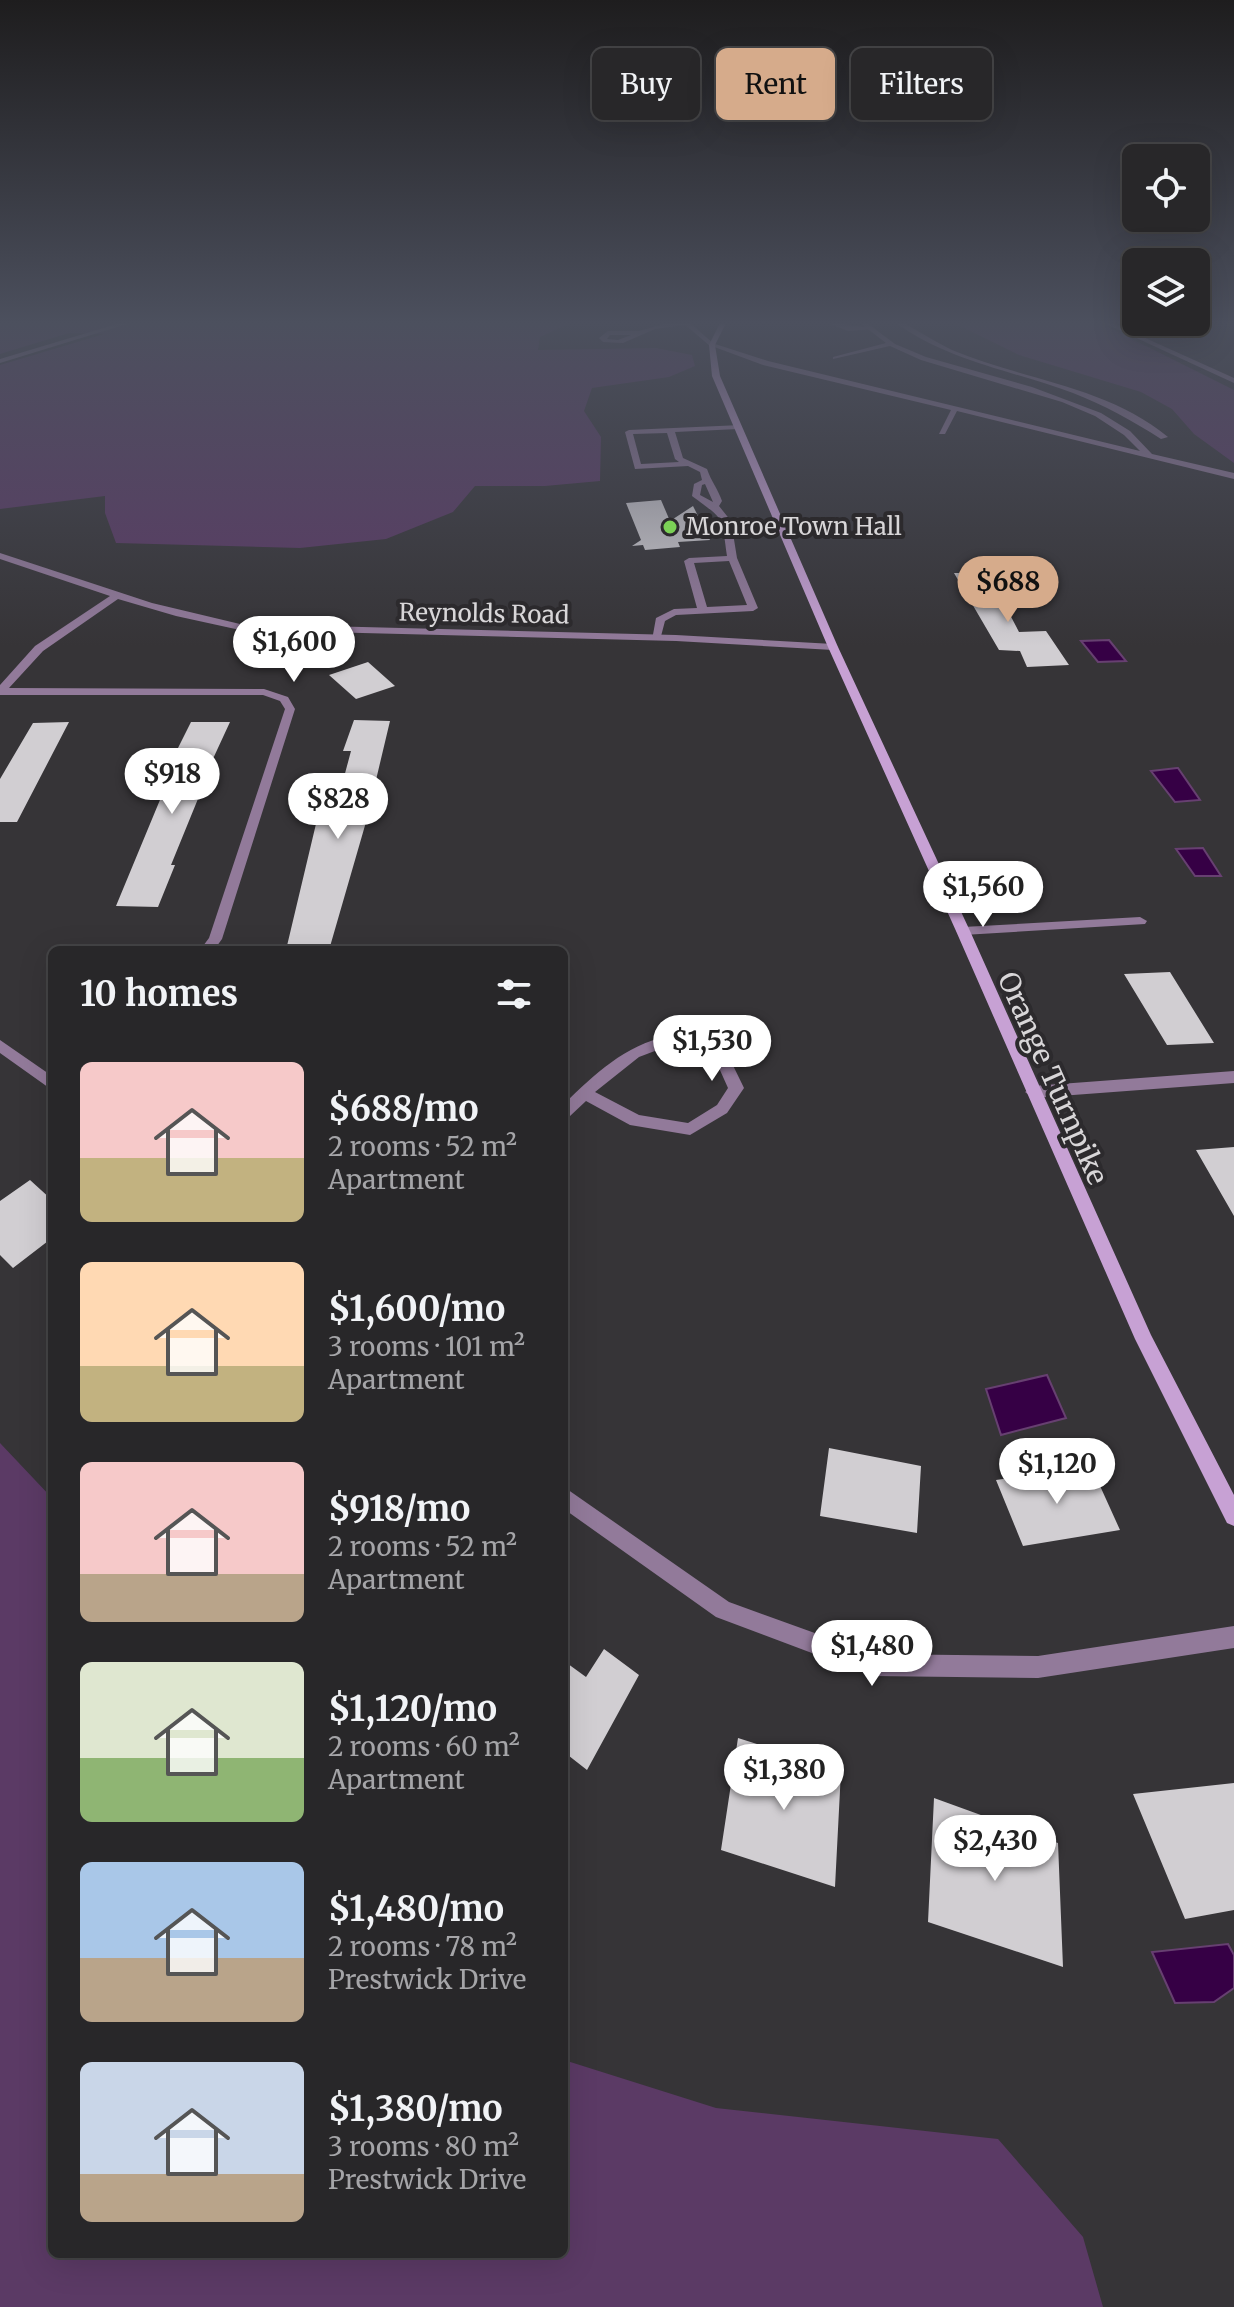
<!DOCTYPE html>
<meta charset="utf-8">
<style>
:root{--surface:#282729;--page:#302f31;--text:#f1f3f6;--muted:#a5a5a8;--line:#444446;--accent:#d6ab8b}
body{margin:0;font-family:Merriweather,serif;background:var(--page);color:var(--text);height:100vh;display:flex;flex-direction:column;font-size:30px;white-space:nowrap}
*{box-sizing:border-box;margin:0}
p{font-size:26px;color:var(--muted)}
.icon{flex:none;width:44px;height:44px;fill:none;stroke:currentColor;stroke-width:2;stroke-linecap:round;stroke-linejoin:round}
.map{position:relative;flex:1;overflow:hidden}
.drawer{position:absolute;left:48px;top:946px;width:520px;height:1312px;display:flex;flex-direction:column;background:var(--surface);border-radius:12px;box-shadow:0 8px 32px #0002,0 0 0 2px var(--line)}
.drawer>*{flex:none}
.banner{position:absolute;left:592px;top:48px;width:522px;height:72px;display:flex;gap:16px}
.fabs{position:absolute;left:1122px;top:144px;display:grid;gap:16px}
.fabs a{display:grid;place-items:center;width:88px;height:88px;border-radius:12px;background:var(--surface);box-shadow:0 8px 32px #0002,0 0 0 2px var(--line);font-size:40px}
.price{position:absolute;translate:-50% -68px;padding:0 18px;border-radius:28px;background:#fff;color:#222;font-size:26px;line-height:52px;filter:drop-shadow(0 2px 4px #0008)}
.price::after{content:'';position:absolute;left:50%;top:48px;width:24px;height:18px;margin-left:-12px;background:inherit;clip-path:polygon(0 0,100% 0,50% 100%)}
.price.active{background:var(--accent);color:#111}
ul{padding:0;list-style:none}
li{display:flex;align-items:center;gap:24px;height:200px;padding:0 32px}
li span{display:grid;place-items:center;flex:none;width:224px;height:160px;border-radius:12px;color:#555}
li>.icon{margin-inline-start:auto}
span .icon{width:96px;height:96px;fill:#fffc;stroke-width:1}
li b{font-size:34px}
h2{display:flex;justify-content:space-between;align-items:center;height:96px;padding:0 32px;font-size:34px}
.pill{padding:0 28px;border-radius:12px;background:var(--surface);box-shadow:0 8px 32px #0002,0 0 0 2px var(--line);font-size:28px;line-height:72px}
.pill.active{background:var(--accent);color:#111}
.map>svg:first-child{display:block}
.green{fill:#5b3a65}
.water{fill:#360045;stroke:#674071;stroke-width:2}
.building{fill:#d1ced2}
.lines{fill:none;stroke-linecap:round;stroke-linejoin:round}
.service{fill:#927a9a;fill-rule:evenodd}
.minor{fill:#927a9a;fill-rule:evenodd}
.tertiary{fill:#927a9a;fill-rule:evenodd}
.secondary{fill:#c7a1d4;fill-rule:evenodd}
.poi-dot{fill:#7bd156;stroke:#2c2a2d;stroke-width:3}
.labels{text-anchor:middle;stroke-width:8;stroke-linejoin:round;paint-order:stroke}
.far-poi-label{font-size:24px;fill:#d8d6d8;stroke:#2c2a2d;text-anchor:start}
.far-street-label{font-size:24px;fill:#d8d6d8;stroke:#2c2a2d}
.street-label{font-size:28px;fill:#d8d6d8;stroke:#2c2a2d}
</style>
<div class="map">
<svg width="1234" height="2307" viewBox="0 0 1234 2307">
<rect width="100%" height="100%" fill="#363437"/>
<path class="green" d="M 0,323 L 570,323 L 540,337 L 538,350 L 656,348 L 692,355 L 695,366 L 669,377 L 592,388 L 584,411 L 601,437 L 600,481 L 545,486 L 475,486 L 453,512 L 386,539 L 300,548 L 116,543 L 105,513 L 105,496 L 0,509 L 0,365 L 104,334 L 69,333 L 0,354 Z
M 954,323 L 1100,323 L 1234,390 L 1234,463 L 1194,434 L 1172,409 L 1141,392 L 1019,355 Z
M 0,1443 L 52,1498 L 52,2254 L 564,2254 L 564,2060 L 716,2108 L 998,2139 L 1083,2237 L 1103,2307 L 0,2307 Z"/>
<path class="water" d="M 1109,640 L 1126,661 L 1098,662 L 1081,641 Z
M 1177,768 L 1178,768 L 1200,800 L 1175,802 L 1151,771 Z
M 1203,848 L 1221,876 L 1195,876 L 1176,849 Z
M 1047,1375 L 1066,1418 L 1001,1435 L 986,1389 Z
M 1228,1944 L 1234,1955 L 1234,1988 L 1214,2002 L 1175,2003 L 1152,1952 Z"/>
<path class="building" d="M 661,500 L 670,521 L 693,506 L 710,540 L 678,542 L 680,547 L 645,550 L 643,545 L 632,546 L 641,540 L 626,503 Z
M 954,573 L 988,573 L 1019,632 L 1046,631 L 1069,665 L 1027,667 L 1020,651 L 999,650 Z
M 368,662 L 395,686 L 356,699 L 329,675 Z
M 354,720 L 390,721 L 366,822 L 329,950 L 286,950 L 320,807 L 336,807 L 351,751 L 343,751 Z
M 69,722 L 17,822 L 0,822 L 0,779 L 33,723 Z
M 191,722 L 230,722 L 199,789 L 202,789 L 171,865 L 175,865 L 158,907 L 116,906 L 179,754 L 175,754 Z
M 1170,972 L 1214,1043 L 1167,1045 L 1124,974 Z
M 1234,1147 L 1234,1216 L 1196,1150 Z
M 30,1180 L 52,1200 L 52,1238 L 13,1268 L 0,1255 L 0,1201 Z
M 829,1448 L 921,1466 L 917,1533 L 820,1516 Z
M 1091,1466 L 1120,1530 L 1023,1546 L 996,1480 Z
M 604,1649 L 639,1675 L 587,1770 L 564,1752 L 564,1661 L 586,1677 Z
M 738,1738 L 841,1771 L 835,1887 L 721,1850 Z
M 1234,1783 L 1234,1910 L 1185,1919 L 1133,1794 Z
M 934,1798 L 1058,1843 L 1063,1967 L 928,1922 Z"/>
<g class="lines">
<path class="service" d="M 667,323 L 691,324 L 655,329 L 623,343 L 603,342 L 599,338 L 608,331 L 639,331 ZM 610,335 L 631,335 L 618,340 L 607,339 Z
M 828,323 C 836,323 868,327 874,329 L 848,331 Z
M 896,323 L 904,323 C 920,332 936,342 952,350 C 1023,380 1107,386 1168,437 L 1161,439 C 1133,421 1104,405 1073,393 C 1014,371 948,361 896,323 Z
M 741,425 L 738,429 L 675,432 L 683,458 L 707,469 C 711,481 718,489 722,501 L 719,506 L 731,521 L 737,558 L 758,608 L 753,611 L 676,615 L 665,621 L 660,640 L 652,640 L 656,618 L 674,609 L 697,608 L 684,561 L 689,558 L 727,556 C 721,513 725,521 692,496 L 694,484 L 702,480 L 700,472 L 688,466 L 635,469 L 625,432 L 629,430 ZM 667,433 L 675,459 L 679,462 L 641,464 L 633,434 ZM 705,484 L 713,502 L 700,495 L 702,485 ZM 729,561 L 747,605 L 707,607 L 694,563 Z
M 1140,917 L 1147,921 L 1145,924 L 963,935 L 956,931 L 963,927 Z"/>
<path class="minor" d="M 860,323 L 867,323 L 895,344 L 926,357 L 1032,387 L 1101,413 L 1130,431 L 1152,454 L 1234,473 L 1234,479 L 957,411 L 945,434 L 939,434 L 951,410 L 763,365 L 709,345 L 712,343 L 768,361 L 1140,451 L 1124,435 L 1095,416 L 1062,402 L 921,360 L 890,346 L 833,359 L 833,357 L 886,343 Z
M 1104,323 L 1112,323 L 1234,378 L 1234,383 Z
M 0,553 L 152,603 L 240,624 L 676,635 L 833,644 L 838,647 L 833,650 L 676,641 L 240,630 L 176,616 L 118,599 L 43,651 L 9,688 L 264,689 L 288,697 L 295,709 L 222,939 L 214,950 L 200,950 L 209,938 L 285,709 L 280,701 L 263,695 L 0,695 L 0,685 L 35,646 L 110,596 L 0,559 Z
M 668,1036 L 690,1037 L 726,1051 L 744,1088 L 727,1113 L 690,1135 L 630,1125 L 586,1101 L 569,1117 L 564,1119 L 564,1104 C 596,1073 624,1046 668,1036 ZM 668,1046 L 689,1047 L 715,1059 L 728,1088 L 717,1105 L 688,1123 L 639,1115 L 595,1092 L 639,1057 Z
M 0,1040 L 52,1076 L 52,1090 L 0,1053 Z
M 1234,1071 L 1234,1083 L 1033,1098 L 1025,1092 L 1033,1086 Z
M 564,1487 L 729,1602 L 873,1654 L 1038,1656 L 1234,1626 L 1234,1648 L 1038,1678 L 873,1676 L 716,1617 L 564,1509 Z"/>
<path class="tertiary" d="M 120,323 L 130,323 L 0,363 L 0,359 Z
M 683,323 L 690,323 L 714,344 L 714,346 L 710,346 Z"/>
<path class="secondary" d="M 720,323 L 726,323 L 715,345 L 720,376 L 838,647 L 970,931 L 1151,1335 L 1234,1495 L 1234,1526 L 1227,1523 L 1135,1339 L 956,931 L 828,647 L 712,376 L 709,345 Z"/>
</g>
<linearGradient id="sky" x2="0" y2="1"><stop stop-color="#1e1d1e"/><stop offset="0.5" stop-color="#4c505e"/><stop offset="1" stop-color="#4c505e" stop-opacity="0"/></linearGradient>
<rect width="1234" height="646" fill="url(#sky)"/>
<circle class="poi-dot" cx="670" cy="527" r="8"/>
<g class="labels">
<g class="far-poi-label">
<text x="686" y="535">Monroe Town Hall</text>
</g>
<g class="far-street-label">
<text transform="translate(484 614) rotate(1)" y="8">Reynolds Road</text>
</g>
<g class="street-label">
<text transform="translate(1053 1078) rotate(66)" y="10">Orange Turnpike</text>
</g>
</g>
</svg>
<div class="fabs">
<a><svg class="icon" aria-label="locate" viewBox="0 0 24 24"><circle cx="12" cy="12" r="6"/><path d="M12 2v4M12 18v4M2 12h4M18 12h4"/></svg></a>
<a><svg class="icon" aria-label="layers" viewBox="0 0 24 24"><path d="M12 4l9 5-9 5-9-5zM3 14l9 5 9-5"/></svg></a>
</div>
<b class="price active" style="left:1008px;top:624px">$688</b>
<b class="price" style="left:294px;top:684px">$1,600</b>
<b class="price" style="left:172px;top:816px">$918</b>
<b class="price" style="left:338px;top:841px">$828</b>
<b class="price" style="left:983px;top:929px">$1,560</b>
<b class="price" style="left:712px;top:1083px">$1,530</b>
<b class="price" style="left:1057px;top:1506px">$1,120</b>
<b class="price" style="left:872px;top:1688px">$1,480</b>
<b class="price" style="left:784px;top:1812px">$1,380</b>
<b class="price" style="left:995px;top:1883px">$2,430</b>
<div class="banner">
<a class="pill">Buy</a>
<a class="pill active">Rent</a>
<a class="pill">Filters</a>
</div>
<section class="drawer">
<h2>10 homes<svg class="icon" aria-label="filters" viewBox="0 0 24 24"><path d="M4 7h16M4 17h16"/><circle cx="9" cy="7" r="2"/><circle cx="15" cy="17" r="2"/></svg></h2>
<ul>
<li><span style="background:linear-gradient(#f6c9c9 60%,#c2b280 0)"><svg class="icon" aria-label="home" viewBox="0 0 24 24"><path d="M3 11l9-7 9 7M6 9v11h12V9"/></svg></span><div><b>$688/mo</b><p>2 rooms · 52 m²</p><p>Apartment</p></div></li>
<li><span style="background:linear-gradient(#ffd9b3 65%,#c2b280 0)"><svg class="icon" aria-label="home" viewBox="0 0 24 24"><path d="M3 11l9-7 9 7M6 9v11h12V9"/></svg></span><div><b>$1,600/mo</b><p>3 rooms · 101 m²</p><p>Apartment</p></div></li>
<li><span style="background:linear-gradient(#f6c9c9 70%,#b9a48a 0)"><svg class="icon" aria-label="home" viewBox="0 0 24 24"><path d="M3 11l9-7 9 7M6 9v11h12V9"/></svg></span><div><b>$918/mo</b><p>2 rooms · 52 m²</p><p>Apartment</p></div></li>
<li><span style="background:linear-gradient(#dfe7d0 60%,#8fb573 0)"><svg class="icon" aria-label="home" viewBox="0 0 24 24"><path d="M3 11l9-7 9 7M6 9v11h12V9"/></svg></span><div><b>$1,120/mo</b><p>2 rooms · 60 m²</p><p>Apartment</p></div></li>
<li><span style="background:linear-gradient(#a9c7e8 60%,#b9a48a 0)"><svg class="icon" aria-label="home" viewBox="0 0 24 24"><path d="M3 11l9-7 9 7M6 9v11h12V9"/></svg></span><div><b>$1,480/mo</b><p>2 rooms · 78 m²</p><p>Prestwick Drive</p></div></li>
<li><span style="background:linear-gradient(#c9d6e8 70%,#b9a48a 0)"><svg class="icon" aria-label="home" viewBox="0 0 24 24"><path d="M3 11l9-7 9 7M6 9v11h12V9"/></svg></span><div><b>$1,380/mo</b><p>3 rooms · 80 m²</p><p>Prestwick Drive</p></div></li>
</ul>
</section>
</div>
